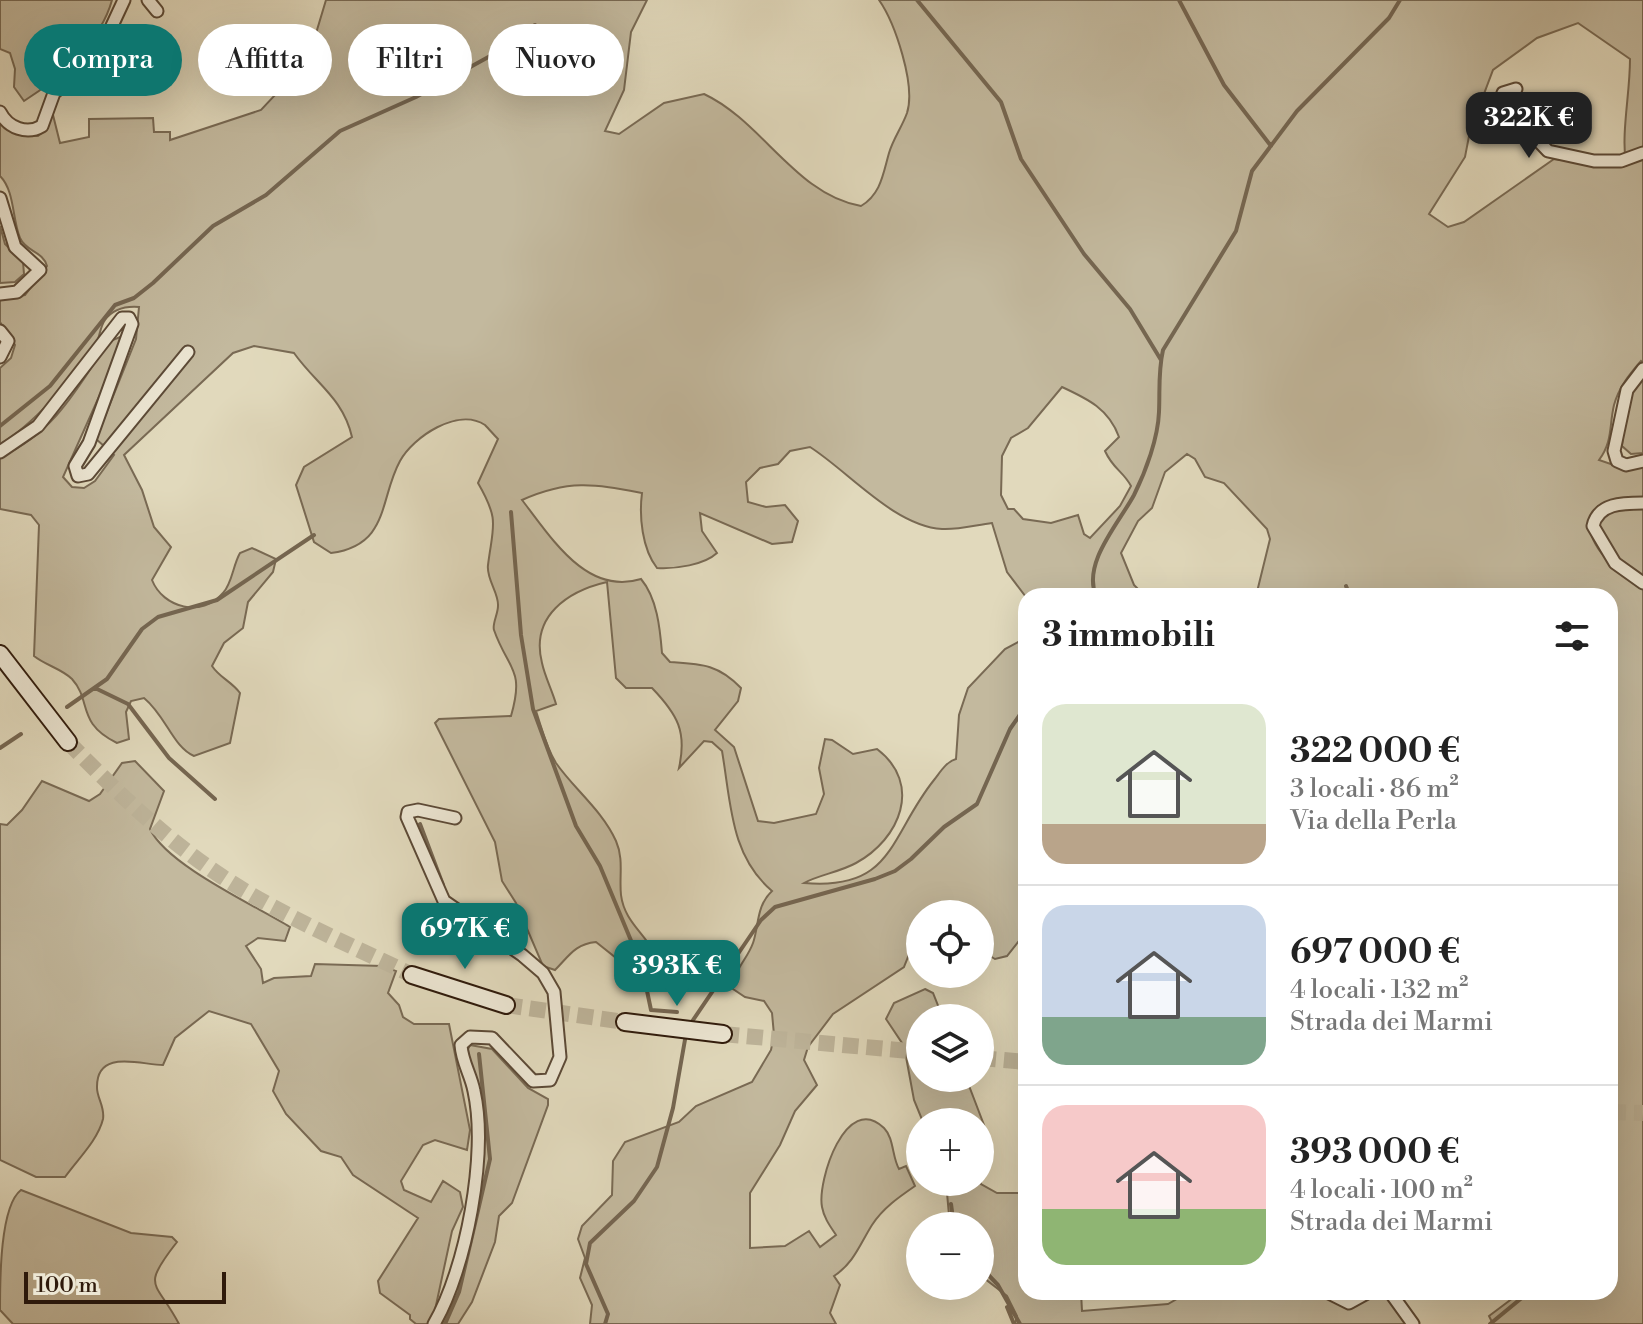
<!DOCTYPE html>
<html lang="it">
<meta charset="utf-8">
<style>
:root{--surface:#fff;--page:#f6f6f6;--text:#222;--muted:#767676;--line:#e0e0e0;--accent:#0f766e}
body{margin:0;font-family:"Libre Bodoni",serif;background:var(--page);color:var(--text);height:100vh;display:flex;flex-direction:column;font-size:30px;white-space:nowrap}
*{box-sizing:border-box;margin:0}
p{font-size:26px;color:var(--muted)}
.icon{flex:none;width:44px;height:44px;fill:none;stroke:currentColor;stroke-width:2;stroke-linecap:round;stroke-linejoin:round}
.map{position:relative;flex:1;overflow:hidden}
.side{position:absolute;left:1018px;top:588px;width:600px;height:712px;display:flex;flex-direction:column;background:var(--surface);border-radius:24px;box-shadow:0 8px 32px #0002}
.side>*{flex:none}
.banner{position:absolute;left:24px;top:24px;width:760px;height:72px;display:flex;gap:16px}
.controls{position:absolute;left:906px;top:900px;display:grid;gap:16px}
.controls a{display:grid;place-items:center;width:88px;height:88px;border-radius:50%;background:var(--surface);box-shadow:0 8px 32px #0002;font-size:40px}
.scale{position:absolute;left:24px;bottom:20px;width:202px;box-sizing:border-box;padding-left:8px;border:4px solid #2f1a0b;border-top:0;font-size:22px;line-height:28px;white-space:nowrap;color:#2f1a0b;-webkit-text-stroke:6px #ece6d3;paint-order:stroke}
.price{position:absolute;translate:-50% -68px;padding:0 18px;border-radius:16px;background:var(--accent);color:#fff;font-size:26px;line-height:52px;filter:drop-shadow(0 2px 4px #0008)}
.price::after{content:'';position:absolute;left:50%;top:48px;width:24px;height:18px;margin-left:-12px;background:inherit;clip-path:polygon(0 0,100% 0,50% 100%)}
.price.selected{background:#222;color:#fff}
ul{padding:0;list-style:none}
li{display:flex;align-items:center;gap:24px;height:200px;padding:0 24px}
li+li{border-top:2px solid var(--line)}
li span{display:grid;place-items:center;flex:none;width:224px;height:160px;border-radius:24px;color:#555}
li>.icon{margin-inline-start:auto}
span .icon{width:96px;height:96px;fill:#fffc;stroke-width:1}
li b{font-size:34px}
h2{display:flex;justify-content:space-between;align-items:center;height:96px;padding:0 24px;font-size:34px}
.tag{padding:0 28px;border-radius:36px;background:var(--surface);box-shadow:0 8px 32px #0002;font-size:28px;line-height:72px}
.tag.selected{background:var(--accent);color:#fff}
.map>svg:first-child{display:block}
.green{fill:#c3b99e;stroke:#796a54;stroke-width:2;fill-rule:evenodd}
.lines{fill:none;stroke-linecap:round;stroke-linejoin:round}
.stream{stroke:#756651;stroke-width:4}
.secondary-tunnel{stroke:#bdb399;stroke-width:16;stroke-dasharray:16 8;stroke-linecap:butt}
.minor-casing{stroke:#5c4a37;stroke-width:15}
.secondary-casing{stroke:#2f1a0b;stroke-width:20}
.minor{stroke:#ece6d3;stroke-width:11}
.secondary{stroke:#ece6d3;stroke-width:16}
</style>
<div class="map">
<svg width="1643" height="1324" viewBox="0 0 1643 1324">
<rect width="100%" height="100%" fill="#e1d9bc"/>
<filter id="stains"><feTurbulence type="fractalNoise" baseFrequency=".0025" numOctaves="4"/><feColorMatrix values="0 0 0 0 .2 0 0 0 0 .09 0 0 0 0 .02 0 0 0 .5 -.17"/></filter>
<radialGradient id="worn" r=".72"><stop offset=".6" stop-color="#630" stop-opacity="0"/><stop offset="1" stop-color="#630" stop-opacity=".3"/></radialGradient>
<path class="green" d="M 0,0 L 112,0 C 101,41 59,79 24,101 L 14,87 L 15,69 L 10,53 L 0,49 Z
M 326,0 L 647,0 L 631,32 L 624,90 L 605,131 L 619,134 L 664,103 L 704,94 C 762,121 796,195 861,206 C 881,194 883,174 889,153 C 893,139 902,127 907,113 C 916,85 895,23 879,0 L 1643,0 L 1643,363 L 1641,361 C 1629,375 1619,387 1614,405 C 1609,426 1613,441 1599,460 L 1628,470 L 1643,465 L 1643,499 L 1598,506 L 1589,521 C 1590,553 1620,571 1643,588 L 1643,1324 L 1493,1324 L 1489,1316 L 1521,1292 L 1610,1292 L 1610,596 L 1305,596 L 1299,590 L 1292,596 L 1256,596 L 1270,539 L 1267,529 L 1224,483 L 1205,477 L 1195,459 L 1187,454 L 1165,472 L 1152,508 L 1138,521 L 1121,553 L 1134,585 L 1145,596 L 1026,597 L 1007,572 L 992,523 C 976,525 958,530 942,529 C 894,526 848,471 810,447 L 790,451 L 778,464 L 760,468 L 746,482 L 748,502 L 766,507 L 785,505 L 798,521 L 792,542 L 772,544 L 700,513 L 702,531 L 717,553 C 704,565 676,569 657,568 C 642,549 639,516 642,493 C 594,484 569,479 522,500 C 551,537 586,596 641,579 C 657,598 660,628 662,653 L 670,662 C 701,664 718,664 741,688 L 738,701 L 715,730 L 734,747 L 758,821 L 774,823 L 816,814 L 824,794 L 819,768 L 825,739 L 832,740 L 853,754 L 877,749 C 923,784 900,839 856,863 C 840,872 818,875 804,883 C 894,891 889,836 934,780 C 941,771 946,762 956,759 L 959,715 L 968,688 L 1005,649 L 1026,638 L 1026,932 L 1007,956 L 995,959 L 980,950 L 980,914 L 937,911 L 920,914 C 920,929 910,952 904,967 L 833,1014 L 808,1047 L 804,1060 L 817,1085 L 795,1111 L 780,1145 L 750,1193 L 750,1248 L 785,1246 L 809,1231 L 820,1247 L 836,1235 C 830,1226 824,1218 822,1207 C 817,1181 846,1091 884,1128 C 894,1138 892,1157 899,1169 L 906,1166 L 915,1186 C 899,1197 883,1208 872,1225 C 860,1244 854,1263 834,1276 L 840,1285 L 830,1313 L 836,1324 L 590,1324 L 592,1305 L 580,1278 L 585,1258 L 578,1239 L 582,1226 L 612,1195 L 613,1161 L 625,1142 L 679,1122 L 696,1106 L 752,1082 L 771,1050 L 774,1035 L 772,1013 L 764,1001 L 745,997 L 733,989 C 733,970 747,960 753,943 C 759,926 756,906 772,891 C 730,855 731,803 722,751 L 712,742 L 704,741 L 679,768 C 687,732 678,715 652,688 L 626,688 L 616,678 L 607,582 C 568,591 530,616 542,663 C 545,677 552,690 556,704 L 536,711 C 542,729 546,747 556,763 C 574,789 602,810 616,841 C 624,859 619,877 621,895 C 624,918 639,929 651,947 L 649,974 L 640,983 L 627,981 L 616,958 L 596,942 C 575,944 569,956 555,970 L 543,966 L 516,903 L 502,881 L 495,842 L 435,723 L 439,719 L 511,716 C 525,668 508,670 494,630 C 492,624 498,614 498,606 C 499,593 486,579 488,565 C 493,525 500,521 478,483 L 498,439 C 494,435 489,429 485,425 C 458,407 413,437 400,461 C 379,499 390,545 331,553 L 314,542 L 296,485 L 304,467 L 352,437 C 343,398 316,384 294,353 L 254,346 L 233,353 L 124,455 L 142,490 L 154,527 L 171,547 L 152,580 C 163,608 202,618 223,593 C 232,584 233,565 240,553 L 252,548 L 276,559 L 273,572 L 248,602 L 243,628 L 224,643 L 212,666 C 220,678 231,681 240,693 L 230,743 L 194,756 C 173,747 166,716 144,698 L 131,701 L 126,712 L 129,739 L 117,743 C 76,723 92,701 72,679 C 62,669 45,665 34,656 L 39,525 L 31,515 L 0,509 L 0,457 C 54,433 77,389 108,342 L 120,337 L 119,352 L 63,477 L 72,487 L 84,488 L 95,481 L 114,455 L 96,439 L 136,339 L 139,307 C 126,306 113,309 105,320 C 100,327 100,336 96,344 C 82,372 28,429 0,444 L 0,368 L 11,358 L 15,345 L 0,322 L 0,299 L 25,295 L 47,266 C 43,251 26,252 20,238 C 12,219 15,191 0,176 L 0,124 L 25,136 L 38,136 L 48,127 L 52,111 L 60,143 L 89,137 L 89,119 L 153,118 L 154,132 L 170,132 L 170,140 L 261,110 L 308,60 ZM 1578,23 L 1630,59 C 1630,95 1621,131 1626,166 L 1554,159 L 1464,222 L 1448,227 L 1429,214 L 1465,157 L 1470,131 L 1493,70 L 1537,38 ZM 1062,387 C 1088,399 1109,409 1119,437 L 1105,451 C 1113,469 1123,471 1131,486 L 1120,506 L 1090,538 L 1084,534 L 1078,515 L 1051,523 L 1023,519 L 1014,509 L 1008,509 L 1001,495 L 1002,456 L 1011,438 L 1028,428 Z
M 0,226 L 5,244 L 23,262 L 24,274 L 15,282 L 0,283 Z
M 1643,374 L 1643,453 L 1631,454 L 1622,446 L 1626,402 Z
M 1643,505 L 1643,577 C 1625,565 1598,544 1598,520 L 1608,510 Z
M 135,761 L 164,791 L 150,829 C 167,865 254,905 290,927 L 285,941 L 258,938 L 246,946 L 261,969 L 263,983 L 274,978 L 311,976 L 315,964 L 382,966 L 396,971 L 388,993 L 399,1005 L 403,1017 L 414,1024 L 449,1024 L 470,1130 L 467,1150 L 435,1140 L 423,1145 L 401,1181 L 404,1190 L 431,1202 L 443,1181 L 460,1192 L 463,1207 L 452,1231 L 435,1310 L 429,1324 L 416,1324 L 410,1319 L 410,1315 L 380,1293 L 378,1281 L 418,1218 L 353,1175 L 341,1157 L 321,1151 L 286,1114 L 273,1091 L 279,1071 L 251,1024 L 209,1011 L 175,1038 L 163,1065 C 141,1065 96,1048 97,1088 C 97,1098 105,1107 103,1119 C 98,1140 77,1160 65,1177 L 36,1177 L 0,1160 L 0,824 L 7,825 L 22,810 L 42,781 L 89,801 L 100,794 L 122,763 Z
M 925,989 L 933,993 L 943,1018 L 920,1018 L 920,1078 L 966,1078 L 984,1125 L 980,1127 L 980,1122 L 923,1122 L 914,1100 L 904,1046 L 886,1019 L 894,1003 Z
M 470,1045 L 492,1049 L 528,1088 L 548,1099 L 548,1105 L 512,1203 L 499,1216 L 495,1242 L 472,1302 L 458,1324 L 442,1324 L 455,1292 L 479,1185 L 467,1051 Z
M 980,1179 L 981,1184 L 997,1193 L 1026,1193 L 1026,1292 L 1081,1292 L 1082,1311 L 1168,1304 L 1189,1292 L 1322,1292 L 1341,1306 L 1349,1306 L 1377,1293 L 1386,1295 L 1409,1324 L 1015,1324 L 1017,1316 L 1007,1296 L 980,1275 L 980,1226 L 950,1226 L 946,1182 L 980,1182 Z
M 21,1190 L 131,1233 L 172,1237 L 177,1242 C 140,1289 156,1280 179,1324 L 13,1324 L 0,1310 C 0,1279 0,1206 21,1190 Z"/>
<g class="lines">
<path class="stream" d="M 917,0 L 1001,102 L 1021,159 L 1084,254 L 1130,309 L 1161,360
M 1179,0 L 1224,85 L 1271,146
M 0,426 L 50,386 L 115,305 L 134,298 L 153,283 L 213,226 L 266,195 L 340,131 L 416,97 L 492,55 L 535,25
M 511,512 L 521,635 L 533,709 L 576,826 L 600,866 L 642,967 L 651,1010 L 677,1012
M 1346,586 L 1350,596
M 1096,596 C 1082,563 1119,523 1134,495 C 1146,471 1158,438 1159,412 C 1160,390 1158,372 1163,350 L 1236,231 L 1252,171 L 1297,111 L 1389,18 L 1400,0
M 95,688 L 128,704 L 169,758 L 215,799
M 67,707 L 107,679 L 142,629 L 158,617 L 217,600 L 314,535
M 0,748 L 21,734
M 420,824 L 443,885
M 689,1026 L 761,920 L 775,907 L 875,879 L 895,871 L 911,859 L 944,827 L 977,804 L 1010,729 L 1026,706
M 951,1204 L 954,1226
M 1610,1205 L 1616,1224 L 1610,1233
M 980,1266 L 998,1285 L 1020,1324
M 1007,1307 L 1014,1324
M 445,1324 L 459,1292 L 490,1159 L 479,1054
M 605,1324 L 608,1314 L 586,1264 L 590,1243 L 634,1201 L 657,1167 L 673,1108 L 686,1034
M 1490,1324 L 1529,1292"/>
<path class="secondary-tunnel" d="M 68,742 C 115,790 164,838 221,876 C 280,915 348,944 412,975
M 506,1005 L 625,1022
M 723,1034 L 920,1052
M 980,1058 L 1026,1062
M 1610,1112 L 1643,1113"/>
<g class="minor-casing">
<path id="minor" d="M 148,0 L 157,11
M 1516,89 L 1503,93 L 1498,109 L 1524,126 L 1548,151 L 1594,161 L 1621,161 L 1643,153
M 0,112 C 8,128 27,135 42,126 L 54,93 L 97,58 L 124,0
M 0,198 L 15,247 L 40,270 L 17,292 L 0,294
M 0,331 L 8,341 L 0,357
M 1643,369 L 1627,390 L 1614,451 L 1617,461 L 1626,465 L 1643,461
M 0,452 L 38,426 L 122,318 L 129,318 L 132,324 L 89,443 L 75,466 L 78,476 L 88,474 L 188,352
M 1643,503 C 1623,503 1598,503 1593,526 L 1615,563 L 1643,583
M 1327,1292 L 1349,1303 L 1369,1292
M 1390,1292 L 1413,1324
M 434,1324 C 466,1269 488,1154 474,1091 C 471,1075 462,1062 461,1045 L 470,1037 L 492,1038 L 533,1081 L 550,1080 L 560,1057 L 554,992 L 543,973 L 522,955 L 444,901 L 407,817 L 408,812 L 418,810 L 455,818"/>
</g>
<g class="secondary-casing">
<path id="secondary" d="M 0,654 L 68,742
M 412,975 L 506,1005
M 625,1022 L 723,1034"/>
</g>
<use href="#minor" class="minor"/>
<use href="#secondary" class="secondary"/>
</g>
<rect width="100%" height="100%" filter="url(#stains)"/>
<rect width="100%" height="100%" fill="url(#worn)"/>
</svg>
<div class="controls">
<a><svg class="icon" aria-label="locate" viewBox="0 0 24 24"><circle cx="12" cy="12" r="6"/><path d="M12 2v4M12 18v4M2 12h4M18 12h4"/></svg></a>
<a><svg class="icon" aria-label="layers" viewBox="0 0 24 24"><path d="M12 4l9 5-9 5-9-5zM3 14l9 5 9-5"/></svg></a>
<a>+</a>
<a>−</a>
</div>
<div class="scale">100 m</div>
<b class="price selected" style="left:1529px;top:160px">322K €</b>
<b class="price" style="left:465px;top:971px">697K €</b>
<b class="price" style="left:677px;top:1008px">393K €</b>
<div class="banner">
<a class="tag selected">Compra</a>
<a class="tag">Affitta</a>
<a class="tag">Filtri</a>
<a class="tag">Nuovo</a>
</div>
<section class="side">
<h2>3 immobili<svg class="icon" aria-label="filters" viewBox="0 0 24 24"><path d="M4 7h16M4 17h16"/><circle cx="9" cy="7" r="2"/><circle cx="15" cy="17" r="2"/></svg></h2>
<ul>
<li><span style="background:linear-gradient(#dfe7d0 75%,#b9a48a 0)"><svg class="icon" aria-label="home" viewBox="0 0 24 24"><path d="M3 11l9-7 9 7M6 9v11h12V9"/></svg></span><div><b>322 000 €</b><p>3 locali · 86 m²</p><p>Via della Perla</p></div></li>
<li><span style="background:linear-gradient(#c9d6e8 70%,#7fa58c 0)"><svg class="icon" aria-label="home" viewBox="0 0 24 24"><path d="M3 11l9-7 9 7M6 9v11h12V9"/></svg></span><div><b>697 000 €</b><p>4 locali · 132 m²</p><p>Strada dei Marmi</p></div></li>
<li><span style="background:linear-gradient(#f6c9c9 65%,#8fb573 0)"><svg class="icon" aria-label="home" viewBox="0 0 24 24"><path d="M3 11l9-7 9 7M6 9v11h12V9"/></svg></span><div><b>393 000 €</b><p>4 locali · 100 m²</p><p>Strada dei Marmi</p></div></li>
</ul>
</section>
</div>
